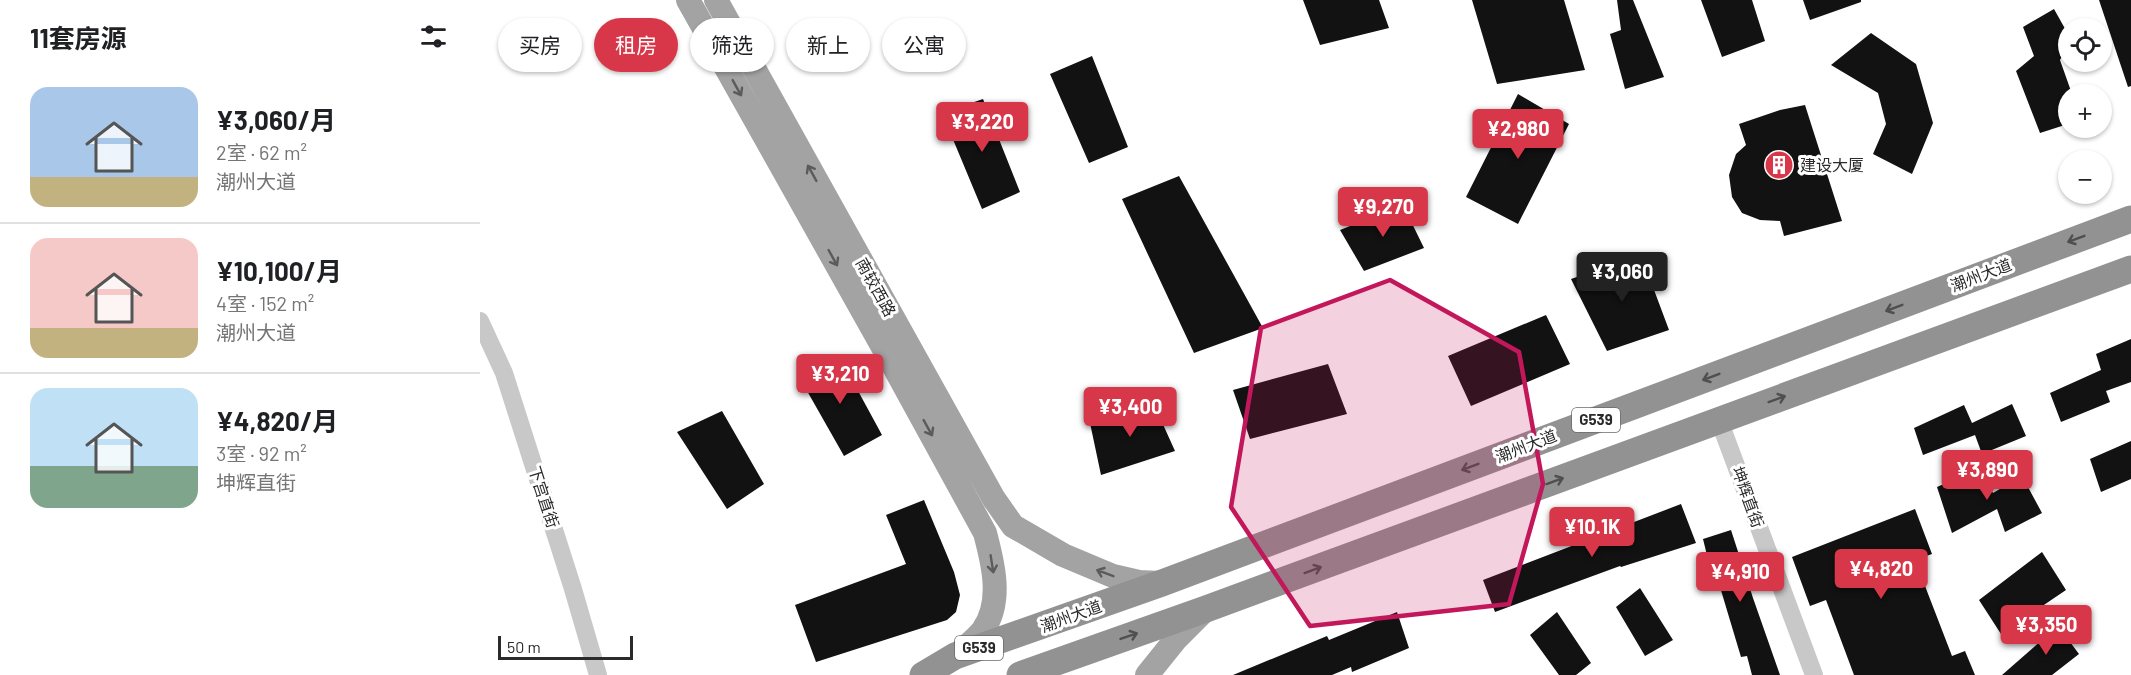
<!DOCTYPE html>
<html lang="zh">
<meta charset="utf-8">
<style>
:root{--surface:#fff;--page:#f2f2f2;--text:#202124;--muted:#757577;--line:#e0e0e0;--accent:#d8374a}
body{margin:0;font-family:Barlow,"Noto Sans SC",sans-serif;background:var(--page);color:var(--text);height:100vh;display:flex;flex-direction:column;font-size:22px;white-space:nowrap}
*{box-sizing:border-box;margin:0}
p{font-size:20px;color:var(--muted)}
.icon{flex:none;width:33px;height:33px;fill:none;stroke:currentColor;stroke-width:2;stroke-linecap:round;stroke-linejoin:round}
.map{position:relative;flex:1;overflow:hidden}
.drawer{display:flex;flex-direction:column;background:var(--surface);width:480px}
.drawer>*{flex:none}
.hud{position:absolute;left:18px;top:18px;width:570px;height:54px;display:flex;gap:12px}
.tools{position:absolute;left:1578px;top:18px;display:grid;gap:12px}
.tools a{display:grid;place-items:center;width:54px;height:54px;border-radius:50%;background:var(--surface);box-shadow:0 2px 4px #0004;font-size:30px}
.scale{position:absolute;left:18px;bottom:15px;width:135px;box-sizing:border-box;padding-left:6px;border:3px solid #2b2b2b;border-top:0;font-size:16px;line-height:21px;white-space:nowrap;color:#2b2b2b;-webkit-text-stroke:4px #fff;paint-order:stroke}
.price{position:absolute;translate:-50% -51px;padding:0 14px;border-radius:6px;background:var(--accent);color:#fff;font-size:20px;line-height:39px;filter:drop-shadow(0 2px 3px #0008)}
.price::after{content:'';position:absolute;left:50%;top:36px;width:18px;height:14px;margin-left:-9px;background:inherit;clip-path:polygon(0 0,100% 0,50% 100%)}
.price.active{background:#222;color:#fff}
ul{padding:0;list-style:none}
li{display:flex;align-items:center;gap:18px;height:150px;padding:0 30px}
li+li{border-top:2px solid var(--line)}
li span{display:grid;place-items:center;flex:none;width:168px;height:120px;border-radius:18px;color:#555}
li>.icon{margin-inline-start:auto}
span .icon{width:72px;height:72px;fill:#fffc;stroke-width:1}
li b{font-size:26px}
h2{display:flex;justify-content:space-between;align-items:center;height:72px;padding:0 30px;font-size:26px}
.tag{padding:0 21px;border-radius:27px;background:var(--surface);box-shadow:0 2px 4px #0004;font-size:21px;line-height:54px}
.tag.active{background:var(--accent);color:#fff}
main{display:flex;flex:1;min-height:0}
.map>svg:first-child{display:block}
.building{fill:#121212}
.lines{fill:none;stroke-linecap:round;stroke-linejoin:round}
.minor{stroke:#c8c8c8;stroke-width:18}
.major{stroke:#a3a3a3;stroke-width:24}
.highway{stroke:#929292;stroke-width:27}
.oneway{stroke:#5b5b5b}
.oneway2{stroke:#4f4f4f}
.marked{fill:#c2185b;fill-opacity:0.2;stroke:#c2185b;stroke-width:4.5;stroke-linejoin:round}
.labels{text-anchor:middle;stroke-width:6;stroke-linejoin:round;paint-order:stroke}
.shield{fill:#fff;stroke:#6b6b6b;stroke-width:1.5}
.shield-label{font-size:15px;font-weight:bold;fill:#2b2b2b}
.poi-label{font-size:16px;fill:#2b2b2b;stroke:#fff;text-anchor:start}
.street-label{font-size:16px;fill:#2b2b2b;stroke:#fff}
</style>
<main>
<section class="drawer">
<h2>11套房源<svg class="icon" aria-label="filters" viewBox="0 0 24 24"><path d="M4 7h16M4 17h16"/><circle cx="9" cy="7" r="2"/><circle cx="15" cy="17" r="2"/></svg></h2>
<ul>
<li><span style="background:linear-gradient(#a9c7e8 75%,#c2b280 0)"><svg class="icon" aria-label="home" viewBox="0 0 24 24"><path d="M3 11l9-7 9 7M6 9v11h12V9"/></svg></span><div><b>¥3,060/月</b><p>2室 · 62 m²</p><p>潮州大道</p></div></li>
<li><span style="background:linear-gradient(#f6c9c9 75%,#c2b280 0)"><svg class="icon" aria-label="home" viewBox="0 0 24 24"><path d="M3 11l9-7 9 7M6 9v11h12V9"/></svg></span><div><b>¥10,100/月</b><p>4室 · 152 m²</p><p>潮州大道</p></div></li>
<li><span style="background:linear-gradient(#bfe0f5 65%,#7fa58c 0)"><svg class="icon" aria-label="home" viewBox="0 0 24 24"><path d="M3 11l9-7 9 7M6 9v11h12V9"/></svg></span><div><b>¥4,820/月</b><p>3室 · 92 m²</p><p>坤辉直街</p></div></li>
</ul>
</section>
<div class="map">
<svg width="1651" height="675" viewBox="0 0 1651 675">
<rect width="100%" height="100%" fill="#fff"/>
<path class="building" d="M 823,0 L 899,0 L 909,28 L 840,45 Z
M 992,0 L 1084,0 L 1105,70 L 1017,84 Z
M 1137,0 L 1153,0 L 1184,77 L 1145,89 L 1130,34 L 1141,30 Z
M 1221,0 L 1272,0 L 1285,41 L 1242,57 Z
M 1323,0 L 1381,0 L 1381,2 L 1330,20 Z
M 1619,0 L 1651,0 L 1651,86 L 1648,87 Z
M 1574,9 L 1588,34 L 1588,45 L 1580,60 L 1592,94 L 1588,94 L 1588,124 L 1560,133 L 1536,71 L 1554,56 L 1543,27 Z
M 1391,33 L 1436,64 L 1453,123 L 1432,174 L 1393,154 L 1406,124 L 1398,93 L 1351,65 Z
M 612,56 L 648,147 L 609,163 L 570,74 Z
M 1038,94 L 1089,124 L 1038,224 L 986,197 Z
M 503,99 L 540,192 L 502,209 L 462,113 Z
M 1325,105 L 1362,221 L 1304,236 L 1300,221 L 1280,220 L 1262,213 L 1252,197 L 1249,175 L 1256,154 L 1266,145 L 1259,124 L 1300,110 Z
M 699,176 L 783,328 L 714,353 L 642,199 Z
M 923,205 L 944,248 L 884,271 L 860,230 Z
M 1161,255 L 1189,330 L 1127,351 L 1091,279 Z
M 1066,315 L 1090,364 L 991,406 L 968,356 Z
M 1651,339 L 1651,382 L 1626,391 L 1630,402 L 1581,422 L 1570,393 L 1621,370 L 1616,354 Z
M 358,354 L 402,435 L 364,456 L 318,375 Z
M 848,364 L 867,414 L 770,439 L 753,390 Z
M 672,400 L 695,451 L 621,475 L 610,423 Z
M 1532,404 L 1546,436 L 1502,454 L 1495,435 L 1443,455 L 1434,428 L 1484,405 L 1492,423 Z
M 242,411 L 284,484 L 247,509 L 197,432 Z
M 1651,441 L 1651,479 L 1621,492 L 1610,459 Z
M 1499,468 L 1513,493 L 1542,476 L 1562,513 L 1525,532 L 1517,509 L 1472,533 L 1457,487 Z
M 444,500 L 474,572 L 480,595 L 476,612 L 467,620 L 336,662 L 315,605 L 426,564 L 406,515 Z
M 1201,504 L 1216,543 L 1141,567 L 1140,566 L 1015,612 L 1003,580 Z
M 1435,509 L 1452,554 L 1435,560 L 1472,656 L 1485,651 L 1495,675 L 1374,675 L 1346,600 L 1330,606 L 1312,557 Z
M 1251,530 L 1273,598 L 1300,675 L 1272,675 L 1267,656 L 1261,657 L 1240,587 L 1235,588 L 1223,539 Z
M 1562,552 L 1586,590 L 1521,634 L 1499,600 Z
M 1160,588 L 1193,640 L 1165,656 L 1136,607 Z
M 917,612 L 929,648 L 872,672 L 871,667 L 852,675 L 753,675 L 847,636 L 849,640 Z
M 1077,612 L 1111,663 L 1096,675 L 1079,675 L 1050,635 Z
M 1578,626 L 1599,654 L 1572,675 L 1522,675 Z"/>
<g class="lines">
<path class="minor" d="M 0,321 L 24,373 L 93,589 L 118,675
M 1239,420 L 1334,675"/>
<path class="major" d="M 208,0 L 413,365 L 505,533 C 513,563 523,602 503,630 C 496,639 484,648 476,656
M 236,0 L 514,499 L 533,526 L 583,555 L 633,576 L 659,582 L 681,583
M 667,675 L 696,639 L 726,609"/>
<path class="highway" d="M 443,675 L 475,656 L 682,583 L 1651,219
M 540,675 L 726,609 L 1651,269"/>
</g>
<defs><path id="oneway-shaft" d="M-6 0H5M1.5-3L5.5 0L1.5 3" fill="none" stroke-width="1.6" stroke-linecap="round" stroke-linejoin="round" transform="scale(1.5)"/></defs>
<g class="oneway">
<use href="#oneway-shaft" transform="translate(257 88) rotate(61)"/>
<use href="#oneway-shaft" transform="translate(332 173) rotate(-119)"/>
<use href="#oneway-shaft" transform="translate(353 258) rotate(61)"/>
<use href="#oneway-shaft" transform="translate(448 428) rotate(61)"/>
<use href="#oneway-shaft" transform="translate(512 564) rotate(81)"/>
<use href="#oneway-shaft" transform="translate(625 573) rotate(-159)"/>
</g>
<g class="oneway2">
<use href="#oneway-shaft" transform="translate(1596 239) rotate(159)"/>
<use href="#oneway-shaft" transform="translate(1414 308) rotate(159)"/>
<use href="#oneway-shaft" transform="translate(1231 377) rotate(159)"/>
<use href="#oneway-shaft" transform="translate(1297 399) rotate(-20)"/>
<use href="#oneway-shaft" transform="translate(990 467) rotate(159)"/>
<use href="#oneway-shaft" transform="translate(1075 481) rotate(-20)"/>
<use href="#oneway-shaft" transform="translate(833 570) rotate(-20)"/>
<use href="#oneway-shaft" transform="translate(649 636) rotate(-19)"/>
</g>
<path class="marked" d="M 910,280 L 1039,352 L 1063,484 L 1029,604 L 830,626 L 751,507 L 781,328 Z"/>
<defs>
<g id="building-disc" transform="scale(1.5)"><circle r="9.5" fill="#d8374a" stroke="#fff"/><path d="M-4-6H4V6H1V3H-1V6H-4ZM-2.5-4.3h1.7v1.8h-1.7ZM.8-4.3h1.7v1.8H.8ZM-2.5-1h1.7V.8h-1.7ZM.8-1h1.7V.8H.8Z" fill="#fff"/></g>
</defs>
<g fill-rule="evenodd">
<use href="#building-disc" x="1299" y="165"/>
</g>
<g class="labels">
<g class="shield">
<rect x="1092" y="408" width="48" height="24" rx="4.5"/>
<rect x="475" y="636" width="48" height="24" rx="4.5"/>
</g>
<g class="shield-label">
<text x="1116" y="425">G539</text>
<text x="499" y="653">G539</text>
</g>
<g class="poi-label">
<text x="1320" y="171">建设大厦</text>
</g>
<g class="street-label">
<text transform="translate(1501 275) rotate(-21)" y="6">潮州大道</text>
<text transform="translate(396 287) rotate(61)" y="6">南较西路</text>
<text transform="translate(1046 446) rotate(-21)" y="6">潮州大道</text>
<text transform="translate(64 497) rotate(72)" y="6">下宫直街</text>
<text transform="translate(1268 497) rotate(70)" y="6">坤辉直街</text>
<text transform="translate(591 616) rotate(-20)" y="6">潮州大道</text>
</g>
</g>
</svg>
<div class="tools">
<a><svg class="icon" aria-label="locate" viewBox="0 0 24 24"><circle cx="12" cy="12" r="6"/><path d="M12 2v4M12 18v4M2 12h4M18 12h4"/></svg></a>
<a>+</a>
<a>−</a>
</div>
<div class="scale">50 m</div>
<b class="price" style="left:502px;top:153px">¥3,220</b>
<b class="price" style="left:1038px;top:160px">¥2,980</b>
<b class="price" style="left:903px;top:238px">¥9,270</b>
<b class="price active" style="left:1142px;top:303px">¥3,060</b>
<b class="price" style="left:360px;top:405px">¥3,210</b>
<b class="price" style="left:650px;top:438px">¥3,400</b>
<b class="price" style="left:1507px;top:501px">¥3,890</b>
<b class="price" style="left:1112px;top:558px">¥10.1K</b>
<b class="price" style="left:1401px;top:600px">¥4,820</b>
<b class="price" style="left:1260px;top:603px">¥4,910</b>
<b class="price" style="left:1566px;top:656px">¥3,350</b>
<div class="hud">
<a class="tag">买房</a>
<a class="tag active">租房</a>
<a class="tag">筛选</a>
<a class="tag">新上</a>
<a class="tag">公寓</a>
</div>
</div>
</main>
